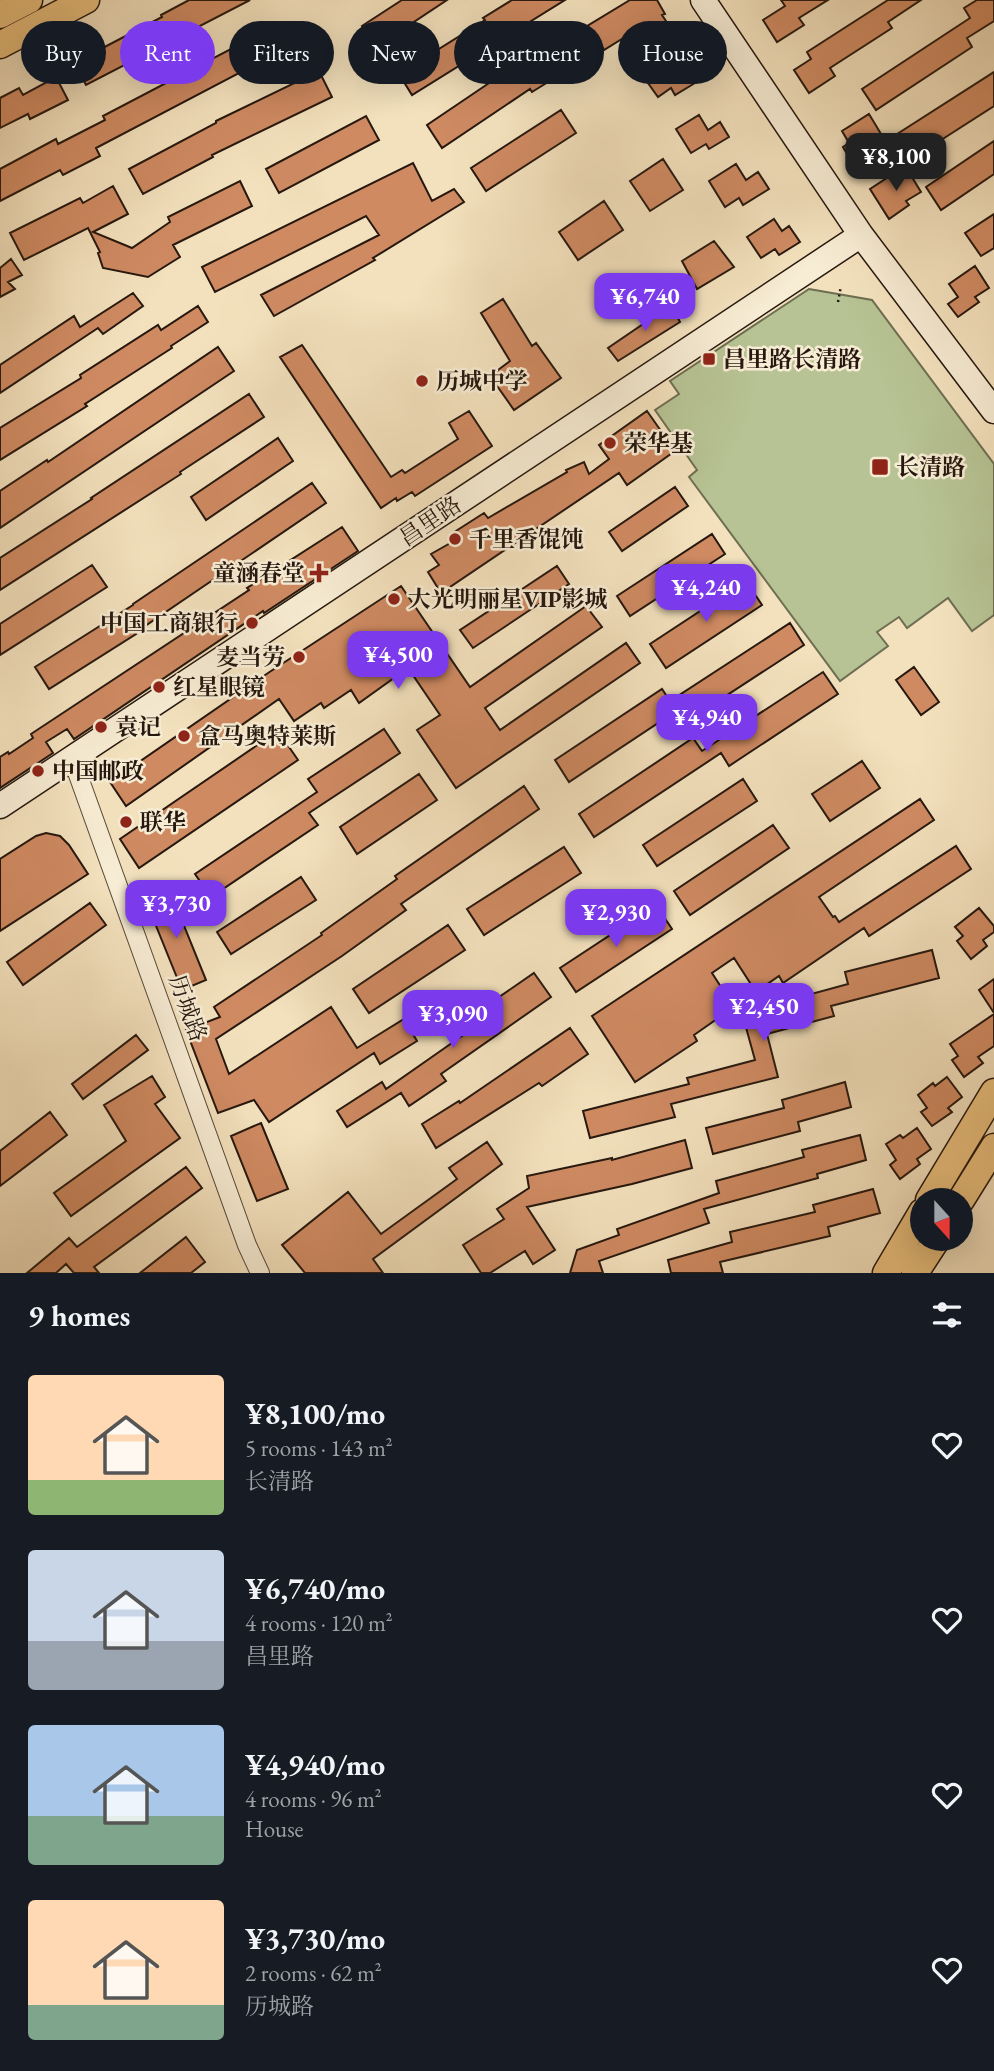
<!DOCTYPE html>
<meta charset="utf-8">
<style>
:root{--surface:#171b24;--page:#20242c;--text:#f1f3f6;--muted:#9ea1a6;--accent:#7c3aed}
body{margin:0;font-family:"EB Garamond","Noto Serif SC",serif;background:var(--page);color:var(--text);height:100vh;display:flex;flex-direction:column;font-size:26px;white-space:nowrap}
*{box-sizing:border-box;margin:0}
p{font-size:23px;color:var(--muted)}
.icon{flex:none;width:38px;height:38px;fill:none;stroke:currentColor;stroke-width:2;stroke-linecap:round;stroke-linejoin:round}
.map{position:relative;height:1273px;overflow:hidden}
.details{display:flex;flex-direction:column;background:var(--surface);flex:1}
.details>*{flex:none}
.hud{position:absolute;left:21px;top:21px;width:952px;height:63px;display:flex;gap:14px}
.needle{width:46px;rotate:159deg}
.controls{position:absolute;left:910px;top:1188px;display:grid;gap:14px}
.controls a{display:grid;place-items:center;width:63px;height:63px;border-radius:50%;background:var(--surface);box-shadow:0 7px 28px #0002;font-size:35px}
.price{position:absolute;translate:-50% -60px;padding:0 16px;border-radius:14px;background:var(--accent);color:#fff;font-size:23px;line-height:46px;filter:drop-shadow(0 2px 4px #0008)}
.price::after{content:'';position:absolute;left:50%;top:42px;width:21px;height:16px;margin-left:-10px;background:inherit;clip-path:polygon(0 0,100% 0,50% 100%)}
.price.current{background:#222;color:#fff}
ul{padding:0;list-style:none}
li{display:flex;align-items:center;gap:21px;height:175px;padding:0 28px}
li span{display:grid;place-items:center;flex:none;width:196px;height:140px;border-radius:7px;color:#555}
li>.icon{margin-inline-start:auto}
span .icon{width:84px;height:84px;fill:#fffc;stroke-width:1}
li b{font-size:30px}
h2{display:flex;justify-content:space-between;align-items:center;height:84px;padding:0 28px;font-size:30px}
.tag{padding:0 24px;border-radius:32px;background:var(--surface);box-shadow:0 7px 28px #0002;font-size:24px;line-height:63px}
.tag.current{background:var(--accent);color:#fff}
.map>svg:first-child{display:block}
.green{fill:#b7c394;stroke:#6e6e52;stroke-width:2}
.building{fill:#cf8a62;stroke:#26180f;stroke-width:2}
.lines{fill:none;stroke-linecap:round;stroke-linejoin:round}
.street-casing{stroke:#594a3a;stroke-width:20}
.secondary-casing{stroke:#26180f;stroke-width:27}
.primary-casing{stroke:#26180f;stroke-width:29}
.path{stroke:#26180f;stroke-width:2.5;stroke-dasharray:2 3.5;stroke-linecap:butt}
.street{stroke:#f7ecd4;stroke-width:18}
.secondary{stroke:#f7ecd4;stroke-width:24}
.primary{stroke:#eac07e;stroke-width:26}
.poi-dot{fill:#8f2418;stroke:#f7ecd4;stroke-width:2.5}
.labels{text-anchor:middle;stroke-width:5;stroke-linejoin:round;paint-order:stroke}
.poi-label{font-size:23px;font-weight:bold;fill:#26180f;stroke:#f7ecd4;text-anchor:start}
.street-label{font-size:23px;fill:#26180f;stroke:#f7ecd4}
</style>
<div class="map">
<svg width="994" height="1273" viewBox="0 0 994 1273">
<rect width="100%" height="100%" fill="#f3e1bd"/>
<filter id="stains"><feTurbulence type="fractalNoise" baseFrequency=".00286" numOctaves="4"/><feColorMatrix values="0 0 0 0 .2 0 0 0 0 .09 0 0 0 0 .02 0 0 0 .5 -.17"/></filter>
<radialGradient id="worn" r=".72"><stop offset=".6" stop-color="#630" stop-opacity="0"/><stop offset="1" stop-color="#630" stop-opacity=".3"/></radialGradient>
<path class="green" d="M 809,289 L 872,300 L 994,464 L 994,615 L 972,631 L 948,598 L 907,628 L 899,617 L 877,632 L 888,646 L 840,681 L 689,477 L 697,470 L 655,410 L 679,394 L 670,381 Z"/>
<path class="building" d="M 189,0 L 250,0 L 86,85 L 74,63 L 162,17 L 161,15 Z
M 402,0 L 447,0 L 376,47 L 362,26 Z
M 512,0 L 565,0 L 412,95 L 399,74 L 485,20 L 483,18 Z
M 630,0 L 657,0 L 665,14 L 662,15 L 686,51 L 679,56 L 695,83 L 675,95 L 671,88 L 658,97 L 643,76 L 649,72 L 625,37 L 604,50 L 603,48 L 532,92 L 530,89 L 442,148 L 427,125 L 501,75 L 503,77 Z
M 781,0 L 828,0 L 799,18 L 804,25 L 777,42 L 763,20 L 785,6 Z
M 888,0 L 921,0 L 888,22 L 892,28 L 830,68 L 835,76 L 809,93 L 794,70 L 811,59 L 807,52 Z
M 977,0 L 994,0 L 994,21 L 967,38 L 972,47 L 876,110 L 862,89 L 970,18 L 964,8 Z
M 273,27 L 285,49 L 96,148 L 100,156 L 63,175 L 60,170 L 0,201 L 0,169 L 56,139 L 58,144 L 105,120 L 103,116 Z
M 319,71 L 332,97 L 212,155 L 213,157 L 143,194 L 129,169 L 216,123 L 216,121 Z
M 994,72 L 994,106 L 910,160 L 894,136 Z
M 56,77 L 68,100 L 30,119 L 28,114 L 0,128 L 0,98 L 19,88 L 23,95 Z
M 561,110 L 576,133 L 486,191 L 471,168 Z
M 869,114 L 884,139 L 869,148 L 872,153 L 853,164 L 843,147 L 849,143 L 842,131 Z
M 699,115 L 708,130 L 720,122 L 729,137 L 709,149 L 706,144 L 691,153 L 676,129 Z
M 366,116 L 379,140 L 279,193 L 266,169 Z
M 994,141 L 994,174 L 941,210 L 926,187 Z
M 663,159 L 683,190 L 650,211 L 630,181 Z
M 413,163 L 432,201 L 454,189 L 464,202 L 373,258 L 375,260 L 274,316 L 261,295 L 379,235 L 366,216 L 215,292 L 202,267 Z
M 736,164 L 746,180 L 758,172 L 769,189 L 743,205 L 739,198 L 725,207 L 709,181 Z
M 907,169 L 921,192 L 906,201 L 909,205 L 889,219 L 870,189 L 890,176 L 892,179 Z
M 240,181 L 252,206 L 173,245 L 180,257 L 148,277 L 103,268 L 98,253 L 100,252 L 88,228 L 24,260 L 10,233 L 80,198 L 83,203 L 113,186 L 128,214 L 93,232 L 132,248 L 170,222 L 168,217 Z
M 604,201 L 623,230 L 578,260 L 559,232 Z
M 994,214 L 994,248 L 981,256 L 965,233 Z
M 774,219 L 782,231 L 789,226 L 800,242 L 779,255 L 775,249 L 761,258 L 747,237 Z
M 714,241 L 734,267 L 697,289 L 682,261 Z
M 11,259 L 22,275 L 8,282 L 15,289 L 0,297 L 0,268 Z
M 975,266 L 989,288 L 975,297 L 979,302 L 958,317 L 948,304 L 958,297 L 949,284 Z
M 133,293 L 143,306 L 103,334 L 98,328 L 0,393 L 0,365 L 74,316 L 80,327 Z
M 503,299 L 532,346 L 536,343 L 561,378 L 514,410 L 490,376 L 510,361 L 481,313 Z
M 671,305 L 680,322 L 618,361 L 608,348 Z
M 198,306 L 208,322 L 171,346 L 172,348 L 85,404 L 87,406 L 0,460 L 0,428 L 81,378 L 80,375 L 158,325 L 161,330 Z
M 302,345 L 391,477 L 402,470 L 405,473 L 458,439 L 449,423 L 469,411 L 492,446 L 415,496 L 412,492 L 397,501 L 396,498 L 381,508 L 280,357 Z
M 218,347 L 234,371 L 0,528 L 0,491 L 47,460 L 48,462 Z
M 249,394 L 264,417 L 180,472 L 181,474 L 0,590 L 0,558 L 92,499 L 91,498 Z
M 647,411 L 675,451 L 627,485 L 619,473 L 441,593 L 428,572 L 439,565 L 431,554 L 461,537 L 456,531 L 484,513 L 488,518 L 567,472 L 566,470 L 584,462 L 589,474 L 609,459 L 599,445 Z
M 278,438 L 293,461 L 206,520 L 191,497 Z
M 312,483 L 326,503 L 135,633 L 136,634 L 49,689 L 35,667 L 133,605 L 133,604 Z
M 675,487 L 688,506 L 622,551 L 609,532 Z
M 342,527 L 358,551 L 264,613 L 263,611 L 74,739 L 67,729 L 46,742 L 53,753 L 0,788 L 0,757 L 8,752 L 9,754 L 33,738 L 31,734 L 249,590 L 247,588 Z
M 712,534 L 725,554 L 630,616 L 617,596 Z
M 92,565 L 107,587 L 0,655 L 0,624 Z
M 557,566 L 569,584 L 473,648 L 460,630 Z
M 746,581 L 762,605 L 666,668 L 650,644 Z
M 401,586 L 470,687 L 586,606 L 602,627 L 485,708 L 500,730 L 626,643 L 640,663 L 456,788 L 417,730 L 440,715 L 408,668 L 359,703 L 351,690 L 324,708 L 321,703 L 294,721 L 279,699 L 126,806 L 110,782 L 268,673 Z
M 790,623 L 804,645 L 698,714 L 690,702 L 569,782 L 555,760 L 662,689 L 670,701 Z
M 914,667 L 939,702 L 921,715 L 896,680 Z
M 823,672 L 838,694 L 729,766 L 721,753 L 594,837 L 579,814 L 693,738 L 702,751 Z
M 384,729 L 400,753 L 309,813 L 318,825 L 211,897 L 195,874 L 317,792 L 308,779 Z
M 278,731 L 298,760 L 139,868 L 120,839 Z
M 862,761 L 880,788 L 830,821 L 812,794 Z
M 419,774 L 437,800 L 357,854 L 340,827 Z
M 743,779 L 757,801 L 657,866 L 643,845 Z
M 524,786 L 539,809 L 401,904 L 406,910 L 342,956 L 216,1039 L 229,1074 L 331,1007 L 357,1048 L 404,1019 L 417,1041 L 380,1064 L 374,1053 L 269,1122 L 254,1100 L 218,1113 L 186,1030 L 220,1017 L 214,1007 L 322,935 L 321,933 L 397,879 L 395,876 Z
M 920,799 L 934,820 L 819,897 L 833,917 L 835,916 L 839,922 L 956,846 L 971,869 L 869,936 L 864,928 L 783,983 L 779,976 L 756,992 L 734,958 L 712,973 L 734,1007 L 694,1035 L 697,1041 L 635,1082 L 592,1016 Z
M 773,825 L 789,848 L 690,915 L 674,891 Z
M 46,833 L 60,836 L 69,845 L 88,874 L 0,931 L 0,859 L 36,836 Z
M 564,847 L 581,873 L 484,935 L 467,909 Z
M 301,877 L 316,900 L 231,954 L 217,932 Z
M 170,891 L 206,980 L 182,990 L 146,901 Z
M 90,903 L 106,925 L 23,985 L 7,962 Z
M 656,905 L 672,929 L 576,992 L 560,968 Z
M 979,908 L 994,926 L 994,932 L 983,940 L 987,946 L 971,959 L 957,941 L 963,936 L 955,927 Z
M 448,925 L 465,950 L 369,1013 L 353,989 Z
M 932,950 L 939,978 L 831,1006 L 834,1016 L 767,1034 L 778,1077 L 671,1104 L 675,1117 L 590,1138 L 583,1111 L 689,1084 L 687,1078 L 755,1060 L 742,1013 L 848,984 L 845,972 Z
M 534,973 L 551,997 L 441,1074 L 446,1081 L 409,1106 L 401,1093 L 347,1127 L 337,1111 L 382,1082 L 386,1089 L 479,1024 L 473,1015 Z
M 994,979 L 994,1013 L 979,990 Z
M 994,1014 L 994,1046 L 978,1057 L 983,1063 L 964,1077 L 952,1060 L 958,1056 L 950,1044 Z
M 570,1028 L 588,1054 L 542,1086 L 539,1083 L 436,1148 L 422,1124 L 459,1101 L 460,1103 Z
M 136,1035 L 148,1050 L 83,1099 L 72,1084 Z
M 152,1076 L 165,1097 L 155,1104 L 180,1138 L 71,1216 L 54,1193 L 126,1141 L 104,1105 Z
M 947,1077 L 962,1097 L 948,1108 L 952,1112 L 932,1126 L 921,1112 L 927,1108 L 918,1095 L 933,1083 L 935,1086 Z
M 845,1082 L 851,1107 L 798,1122 L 800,1131 L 713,1154 L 706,1128 L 784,1108 L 782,1100 Z
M 50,1112 L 67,1135 L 0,1186 L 0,1151 Z
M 261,1123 L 288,1189 L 257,1201 L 231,1136 Z
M 917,1128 L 931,1149 L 917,1159 L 920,1164 L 900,1179 L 890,1165 L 896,1160 L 886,1144 L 900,1135 L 903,1138 Z
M 860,1135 L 866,1160 L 817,1174 L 818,1178 L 704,1209 L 709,1223 L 599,1261 L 603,1273 L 570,1273 L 577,1250 L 619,1235 L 617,1229 L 719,1193 L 716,1181 L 804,1157 L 802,1150 Z
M 685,1140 L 692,1168 L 632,1184 L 527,1207 L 555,1250 L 533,1264 L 525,1251 L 490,1273 L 481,1273 L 463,1245 L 504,1219 L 497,1209 L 529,1188 L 527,1176 L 612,1158 L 612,1160 Z
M 487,1142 L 502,1164 L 373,1259 L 383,1273 L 305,1273 L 282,1245 L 348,1192 L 381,1234 L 457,1179 L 449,1168 Z
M 186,1167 L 202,1188 L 94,1267 L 99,1273 L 74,1273 L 66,1264 L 56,1273 L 27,1273 L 69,1238 L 77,1247 Z
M 873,1189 L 880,1213 L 828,1227 L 830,1236 L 720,1262 L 723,1273 L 671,1273 L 668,1260 L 732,1242 L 730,1232 L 815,1212 L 813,1205 Z
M 186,1237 L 205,1262 L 191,1273 L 140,1273 Z"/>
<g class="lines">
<g class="street-casing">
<path id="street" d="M 72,758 L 247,1245 L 260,1273"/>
</g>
<g class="secondary-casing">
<path id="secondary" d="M 703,0 L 861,235 L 994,411
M 0,806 L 861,235"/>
</g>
<g class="primary-casing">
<path id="primary" d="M 0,15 L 29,0
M 0,45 L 86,0
M 929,1200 L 994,1092
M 961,1200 L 994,1147
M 886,1273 L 922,1212
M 915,1273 L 937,1239"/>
</g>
<path class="path" d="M 838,302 L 841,286"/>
<use href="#street" class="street"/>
<use href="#secondary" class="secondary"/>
<use href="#primary" class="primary"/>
</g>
<g class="poi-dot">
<rect x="702" y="352" width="14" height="14" rx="3.5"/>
<circle cx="422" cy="381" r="7"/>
<circle cx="610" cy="443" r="7"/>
<rect x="871" y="458" width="18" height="18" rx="3.5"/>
<circle cx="455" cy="539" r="7"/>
<path d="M315.5 562.5h7v7h7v7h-7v7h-7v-7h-7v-7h7z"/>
<circle cx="394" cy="599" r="7"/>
<circle cx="252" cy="623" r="7"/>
<circle cx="299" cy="657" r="7"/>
<circle cx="159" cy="687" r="7"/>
<circle cx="101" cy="727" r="7"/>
<circle cx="184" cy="736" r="7"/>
<circle cx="38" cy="771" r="7"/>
<circle cx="126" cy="822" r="7"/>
</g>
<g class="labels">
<g class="poi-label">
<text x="723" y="367">昌里路长清路</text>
<text x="436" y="389">历城中学</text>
<text x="624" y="451">荣华基</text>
<text x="896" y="475">长清路</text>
<text x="469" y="547">千里香馄饨</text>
<text x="305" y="581" text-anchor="end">童涵春堂</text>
<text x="408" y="607">大光明丽星VIP影城</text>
<text x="238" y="631" text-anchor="end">中国工商银行</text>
<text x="285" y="665" text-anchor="end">麦当劳</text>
<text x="173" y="695">红星眼镜</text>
<text x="115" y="735">袁记</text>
<text x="198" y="744">盒马奥特莱斯</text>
<text x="52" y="779">中国邮政</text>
<text x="140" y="830">联华</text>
</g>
<g class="street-label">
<text transform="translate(430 521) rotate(-34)" y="8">昌里路</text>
<text transform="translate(188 1008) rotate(70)" y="8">历城路</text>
</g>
</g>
<rect width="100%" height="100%" filter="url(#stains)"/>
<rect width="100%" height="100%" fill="url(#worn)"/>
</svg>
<div class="controls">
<a><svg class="needle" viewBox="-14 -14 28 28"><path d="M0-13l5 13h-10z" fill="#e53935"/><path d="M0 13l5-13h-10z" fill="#9ea1a6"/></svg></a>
</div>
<b class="price current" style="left:896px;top:193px">¥8,100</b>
<b class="price" style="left:645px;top:333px">¥6,740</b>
<b class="price" style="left:706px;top:624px">¥4,240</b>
<b class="price" style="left:398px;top:691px">¥4,500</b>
<b class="price" style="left:707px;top:754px">¥4,940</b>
<b class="price" style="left:176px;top:940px">¥3,730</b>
<b class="price" style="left:616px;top:949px">¥2,930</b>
<b class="price" style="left:764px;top:1043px">¥2,450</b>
<b class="price" style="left:453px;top:1050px">¥3,090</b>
<div class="hud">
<a class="tag">Buy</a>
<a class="tag current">Rent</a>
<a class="tag">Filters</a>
<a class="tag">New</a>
<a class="tag">Apartment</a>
<a class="tag">House</a>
</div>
</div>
<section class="details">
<h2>9 homes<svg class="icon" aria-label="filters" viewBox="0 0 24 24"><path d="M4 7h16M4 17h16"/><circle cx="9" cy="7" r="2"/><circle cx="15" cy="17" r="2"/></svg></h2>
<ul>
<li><span style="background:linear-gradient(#ffd9b3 75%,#8fb573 0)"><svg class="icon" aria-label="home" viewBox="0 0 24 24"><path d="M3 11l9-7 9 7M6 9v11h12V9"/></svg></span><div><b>¥8,100/mo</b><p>5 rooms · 143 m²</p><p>长清路</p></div><svg class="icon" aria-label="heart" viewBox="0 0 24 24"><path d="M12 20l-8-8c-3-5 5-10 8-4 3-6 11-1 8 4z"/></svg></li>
<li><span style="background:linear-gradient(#c9d6e8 65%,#9aa5b1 0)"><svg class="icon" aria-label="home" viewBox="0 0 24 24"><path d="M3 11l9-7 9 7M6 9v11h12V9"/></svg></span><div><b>¥6,740/mo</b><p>4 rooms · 120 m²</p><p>昌里路</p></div><svg class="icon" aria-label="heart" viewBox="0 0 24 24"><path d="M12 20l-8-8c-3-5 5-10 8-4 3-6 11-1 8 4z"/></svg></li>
<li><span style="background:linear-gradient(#a9c7e8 65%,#7fa58c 0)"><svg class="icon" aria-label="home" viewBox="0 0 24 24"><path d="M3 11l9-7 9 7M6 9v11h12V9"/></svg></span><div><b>¥4,940/mo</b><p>4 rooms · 96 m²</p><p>House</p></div><svg class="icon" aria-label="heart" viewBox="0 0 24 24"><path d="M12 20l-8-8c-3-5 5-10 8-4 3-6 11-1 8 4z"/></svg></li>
<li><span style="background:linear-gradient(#ffd9b3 75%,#7fa58c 0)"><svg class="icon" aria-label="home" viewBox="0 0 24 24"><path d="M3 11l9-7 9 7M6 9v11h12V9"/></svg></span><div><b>¥3,730/mo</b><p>2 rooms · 62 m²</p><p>历城路</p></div><svg class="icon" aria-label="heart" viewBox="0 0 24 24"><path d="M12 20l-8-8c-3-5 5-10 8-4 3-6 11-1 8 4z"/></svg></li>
</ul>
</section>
